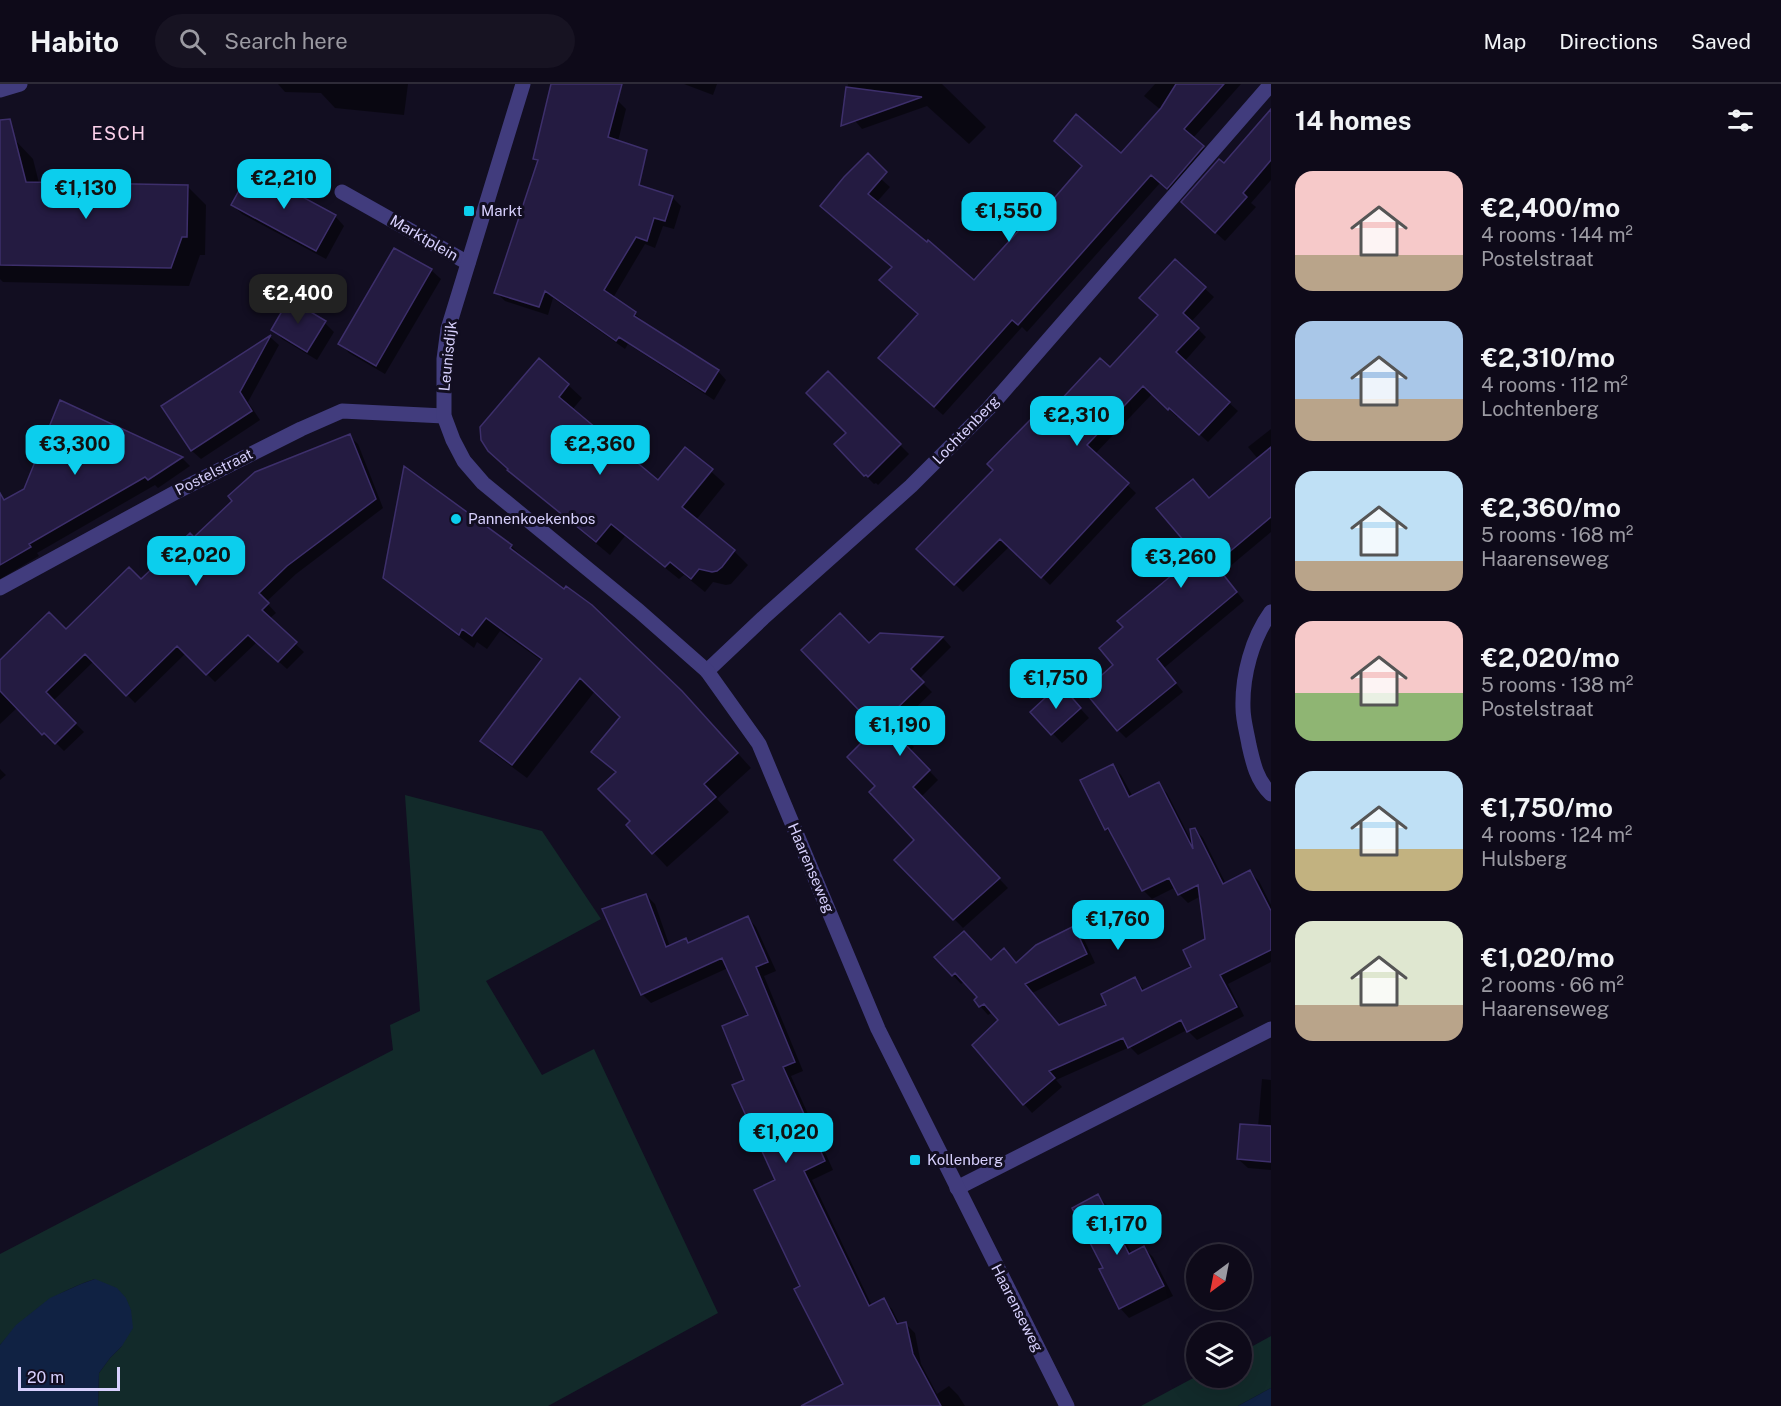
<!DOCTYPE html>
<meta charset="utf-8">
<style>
:root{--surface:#0e0a19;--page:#171322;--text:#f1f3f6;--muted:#9b9aa2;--line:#2e2b38;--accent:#0cceed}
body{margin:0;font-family:"Public Sans",sans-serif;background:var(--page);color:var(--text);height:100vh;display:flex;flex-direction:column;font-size:22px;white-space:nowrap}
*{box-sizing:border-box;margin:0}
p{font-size:20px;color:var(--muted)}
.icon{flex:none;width:33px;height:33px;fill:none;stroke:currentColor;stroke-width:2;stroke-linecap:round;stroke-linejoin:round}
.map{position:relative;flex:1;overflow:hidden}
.side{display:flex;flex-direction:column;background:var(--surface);width:510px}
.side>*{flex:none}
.needle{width:39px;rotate:212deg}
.buttons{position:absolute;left:1186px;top:1160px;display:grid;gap:12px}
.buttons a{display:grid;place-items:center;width:66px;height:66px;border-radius:50%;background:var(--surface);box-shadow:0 6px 24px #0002,0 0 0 2px var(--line);font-size:30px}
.scale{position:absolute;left:18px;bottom:15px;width:102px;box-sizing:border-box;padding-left:6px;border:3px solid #d7d0fd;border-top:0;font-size:16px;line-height:21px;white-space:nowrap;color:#d7d0fd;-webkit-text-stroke:4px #120e21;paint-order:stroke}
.price{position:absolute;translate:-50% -51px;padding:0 14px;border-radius:12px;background:var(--accent);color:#111;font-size:20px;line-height:39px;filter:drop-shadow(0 2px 3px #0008)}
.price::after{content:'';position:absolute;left:50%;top:36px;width:18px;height:14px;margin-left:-9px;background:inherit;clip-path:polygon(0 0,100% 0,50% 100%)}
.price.on{background:#222;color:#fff}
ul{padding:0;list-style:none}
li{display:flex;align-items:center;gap:18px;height:150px;padding:0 24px}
li span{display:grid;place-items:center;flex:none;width:168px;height:120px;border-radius:18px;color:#555}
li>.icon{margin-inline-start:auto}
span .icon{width:72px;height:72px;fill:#fffc;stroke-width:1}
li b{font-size:26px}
h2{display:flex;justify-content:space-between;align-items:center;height:72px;padding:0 24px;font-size:26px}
header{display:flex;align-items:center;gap:36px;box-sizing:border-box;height:84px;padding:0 30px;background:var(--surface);border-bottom:2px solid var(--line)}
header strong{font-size:28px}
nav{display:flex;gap:33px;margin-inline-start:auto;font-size:21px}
.search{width:420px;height:54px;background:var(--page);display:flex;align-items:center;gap:15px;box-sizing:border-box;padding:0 21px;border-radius:33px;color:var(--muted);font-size:22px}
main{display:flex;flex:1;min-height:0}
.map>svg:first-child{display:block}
.green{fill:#122a2a}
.water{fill:#102243}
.shadow{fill:#0007}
.building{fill:#241b41;stroke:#3d2f6b;stroke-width:1.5}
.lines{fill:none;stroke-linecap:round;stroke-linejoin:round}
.minor{stroke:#413c7d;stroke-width:15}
.tertiary{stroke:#413c7d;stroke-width:15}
.poi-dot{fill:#0cceed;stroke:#120e21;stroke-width:2}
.labels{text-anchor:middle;stroke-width:6;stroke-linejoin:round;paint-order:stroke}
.poi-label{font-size:15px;fill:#d7d0fd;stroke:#120e21;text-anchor:start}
.street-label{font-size:15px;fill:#d7d0fd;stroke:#120e21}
.quarter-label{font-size:18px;letter-spacing:1.5px;fill:#fdd2ec;stroke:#120e21}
</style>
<header>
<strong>Habito</strong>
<div class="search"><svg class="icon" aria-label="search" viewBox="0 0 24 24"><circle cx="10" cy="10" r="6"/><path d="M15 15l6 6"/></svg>Search here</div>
<nav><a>Map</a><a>Directions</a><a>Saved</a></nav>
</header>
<main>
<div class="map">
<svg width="1271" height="1322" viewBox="0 0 1271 1322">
<rect width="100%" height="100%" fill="#120e21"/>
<path class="green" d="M 405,711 L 542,747 L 601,835 L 486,897 L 542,991 L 594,965 L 718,1229 L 548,1322 L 98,1322 L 99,1289 L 110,1274 L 122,1262 L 95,1195 C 55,1208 27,1229 0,1261 L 0,1170 L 393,966 L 390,941 L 420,927 Z
M 1271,1252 L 1271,1304 L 1238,1322 L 1141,1322 L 1197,1292 L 1242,1293 L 1242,1268 Z"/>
<path class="water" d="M 95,1195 L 117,1204 L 126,1214 L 131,1226 L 133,1244 L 122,1262 L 110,1274 L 99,1289 L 98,1322 L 0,1322 L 0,1261 L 16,1241 L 50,1214 L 81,1200 Z
M 1271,1304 L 1271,1322 L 1238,1322 Z"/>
<path class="shadow" d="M 278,0 L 408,0 L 404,31 L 335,24 L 321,9 L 285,8 Z
M 552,0 L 587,0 L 577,50 L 618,17 L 626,25 L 598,138 L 672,113 L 681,122 L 674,145 L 663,142 L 655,164 L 645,160 L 613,214 L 635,230 L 644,238 L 718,287 L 726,296 L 714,316 L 628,260 L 625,265 L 553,214 L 548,231 L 505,217 L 496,208 L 539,78 L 535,75 L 547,24 L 545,23 Z
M 684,0 L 717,0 L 713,11 Z
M 848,0 L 942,0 L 986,43 L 969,60 L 927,22 L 862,45 L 845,25 Z
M 1155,0 L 1241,0 L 1193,54 L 1212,72 L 1176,113 L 1160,99 L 1027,248 L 1022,243 L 943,331 L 889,282 L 919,230 L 893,184 L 822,122 L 881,95 L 890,103 L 876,119 L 974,198 L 1044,129 L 1121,71 L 1161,26 L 1144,12 Z
M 1271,50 L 1271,96 L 1251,119 L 1256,123 L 1225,157 L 1192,127 L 1224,81 Z
M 0,56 L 15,56 L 33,75 L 39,99 L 187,102 L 206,121 L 205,171 L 200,171 L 189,202 L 3,198 L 0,195 Z
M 233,121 L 335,132 L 344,142 L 326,175 L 242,130 Z
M 1175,177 L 1214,213 L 1191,238 L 1206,253 L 1184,278 L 1238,327 L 1208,358 L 1179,331 L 1177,333 L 1152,310 L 1095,370 L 1136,409 L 1050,501 L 1010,462 L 963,508 L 919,465 L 1037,342 L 1111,285 L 1160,232 Z
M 431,186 L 441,195 L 385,290 L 349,269 L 340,259 Z
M 325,239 L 334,248 L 317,276 L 282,255 L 273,245 Z
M 270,253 L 279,261 L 248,318 L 260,336 L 201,375 L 192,367 L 163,322 Z
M 828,289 L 909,370 L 878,401 L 876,399 L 874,400 L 865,391 L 848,349 Z
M 568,301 L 582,314 L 572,326 L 658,398 L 686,365 L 725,400 L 696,436 L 734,467 L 748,481 L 731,500 L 726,501 L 713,498 L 705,508 L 684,491 L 679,495 L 625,452 L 610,471 L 523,399 L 503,381 Z
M 61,318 L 182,374 L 190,382 L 158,404 L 155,401 L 37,469 L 39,472 L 0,495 L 0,420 L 25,406 Z
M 1271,345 L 1271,448 L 1222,489 L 1244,517 L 1164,584 L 1183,608 L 1126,654 L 1118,646 L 1115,581 L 1125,544 L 1198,471 L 1209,416 L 1258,375 L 1248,363 Z
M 349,352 L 358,360 L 383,424 L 296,490 L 266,518 L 276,529 L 269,535 L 304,568 L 287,585 L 257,558 L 215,598 L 186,569 L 135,619 L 94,577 L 53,617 L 84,648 L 64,667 L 53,656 L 51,658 L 18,623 L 0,640 L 0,578 L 66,547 L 142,497 L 194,455 Z
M 405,385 L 511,462 L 526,476 L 696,623 L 751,684 L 717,715 L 729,728 L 667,783 L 628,741 L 632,737 L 616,689 L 593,668 L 622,633 L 595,607 L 527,694 L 496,671 L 482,657 L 542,577 L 500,547 L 487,565 L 477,558 L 474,564 L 399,507 L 384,493 Z
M 881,550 L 943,554 L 951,563 L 919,595 L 932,608 L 895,644 L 914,663 L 910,667 L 938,696 L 921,713 L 1008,804 L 963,844 L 896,776 L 916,756 L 877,702 L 878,644 L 869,561 Z
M 1069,612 L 1089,634 L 1062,659 L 1032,628 Z
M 1113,682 L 1121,691 L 1133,713 L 1158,700 L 1167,709 L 1193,760 L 1195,745 L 1203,754 L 1226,800 L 1250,788 L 1259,797 L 1271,821 L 1271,878 L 1228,900 L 1244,932 L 1197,956 L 1187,946 L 1138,971 L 1130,963 L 1056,996 L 1062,1003 L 1032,1029 L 1024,1020 L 1000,937 L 993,928 L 988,931 L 980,922 L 979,913 L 965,897 L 961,900 L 936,873 L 1016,880 L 1074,844 L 1083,853 L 1095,879 L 1032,909 L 1060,942 L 1108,922 L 1135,895 L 1146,908 L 1193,884 L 1207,856 L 1201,812 L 1188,819 L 1179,810 L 1176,803 L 1152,815 L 1143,806 L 1115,753 L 1106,745 Z
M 0,685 L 6,691 L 0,696 Z
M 646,811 L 655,820 L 670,863 L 685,856 L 689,860 L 748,834 L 756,843 L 776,887 L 764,892 L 803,987 L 791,992 L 833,1086 L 812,1096 L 872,1222 L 883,1216 L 892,1225 L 900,1241 L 906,1240 L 915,1249 L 921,1280 L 937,1310 L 949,1302 L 958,1311 L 965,1322 L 859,1322 L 802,1203 L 777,1097 L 746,997 L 750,932 L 728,884 L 651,919 L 642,910 Z
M 1262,995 L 1271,996 L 1271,1086 L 1248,1084 L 1238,1075 L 1258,1043 Z
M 1098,1112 L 1107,1121 L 1132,1170 L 1144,1164 L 1153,1173 L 1173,1212 L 1129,1234 L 1120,1224 L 1105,1184 Z"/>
<path class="building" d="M 551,0 L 622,0 L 608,53 L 647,66 L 639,101 L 673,112 L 665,137 L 654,134 L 647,157 L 636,153 L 604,206 L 636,228 L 634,232 L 719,286 L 705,308 L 619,253 L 616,257 L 545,207 L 539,223 L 494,209 L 538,76 L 533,75 Z
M 1176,0 L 1224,0 L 1184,45 L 1204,62 L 1167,105 L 1151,91 L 1018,241 L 1012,236 L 934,323 L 878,274 L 918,230 L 879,196 L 892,183 L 820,122 L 844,93 L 868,69 L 887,88 L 868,110 L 927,158 L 928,156 L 974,196 L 1040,123 L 1043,127 L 1082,82 L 1054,57 L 1076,30 L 1121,69 L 1161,24 Z
M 846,3 L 922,13 L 841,42 Z
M 1271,25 L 1271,76 L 1243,109 L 1247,113 L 1215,149 L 1181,118 L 1219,75 L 1224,79 Z
M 10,35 L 26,98 L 188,101 L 187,153 L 182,153 L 171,184 L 0,181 L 0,36 Z
M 251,85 L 336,131 L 316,167 L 231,121 Z
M 394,164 L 432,185 L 376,282 L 338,260 Z
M 1175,175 L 1206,203 L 1183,229 L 1199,244 L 1176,268 L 1230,318 L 1199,351 L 1169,324 L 1168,326 L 1143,302 L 1087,361 L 1129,399 L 1041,494 L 1000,455 L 954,501 L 916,465 L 993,386 L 987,380 L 1031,335 L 1037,340 L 1042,336 L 1100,274 L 1110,283 L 1158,231 L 1139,214 Z
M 289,215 L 326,237 L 307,268 L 271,246 Z
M 271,251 L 240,308 L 252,327 L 191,367 L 161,322 Z
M 539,274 L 569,300 L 559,313 L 658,396 L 685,363 L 713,385 L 682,423 L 735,466 L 722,483 L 717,487 L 712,488 L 699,485 L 691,495 L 670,478 L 665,483 L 611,440 L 596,458 L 507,386 L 508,385 L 488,367 L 481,356 L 480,343 Z
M 828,287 L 901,360 L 868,393 L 866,391 L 864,392 L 834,360 L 846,349 L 806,309 Z
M 60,316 L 183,373 L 148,396 L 145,393 L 29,460 L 31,463 L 0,481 L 0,409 L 4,416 L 24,405 Z
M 350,350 L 376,415 L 287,482 L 259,509 L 269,519 L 262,526 L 297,558 L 278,578 L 248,551 L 206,591 L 177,562 L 126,612 L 85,570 L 46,608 L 76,639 L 55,660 L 44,649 L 42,651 L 0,607 L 0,576 L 49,528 L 66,545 L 129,483 L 141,495 L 190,449 L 194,453 L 232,417 L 228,412 L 255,388 Z
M 1271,363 L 1271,433 L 1215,480 L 1237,508 L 1157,575 L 1176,599 L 1117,647 L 1084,607 L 1113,581 L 1099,564 L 1123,543 L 1117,537 L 1196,471 L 1156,424 L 1193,395 L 1209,414 Z
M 404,382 L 512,461 L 510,464 L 564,505 L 566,502 L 592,521 L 682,607 L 738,669 L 704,700 L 716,713 L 652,770 L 626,741 L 630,737 L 598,705 L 616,688 L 591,668 L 620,633 L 580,594 L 512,681 L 480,657 L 542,575 L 486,534 L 472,552 L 462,545 L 459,551 L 383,494 Z
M 840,529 L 869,559 L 880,549 L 943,553 L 911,585 L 924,598 L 887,634 L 906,653 L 902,657 L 930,686 L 913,703 L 1000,794 L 953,836 L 894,776 L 914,756 L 869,708 L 875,702 L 847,673 L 876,644 L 801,566 Z
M 1060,600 L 1081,624 L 1051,651 L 1030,628 Z
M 1113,680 L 1129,713 L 1159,698 L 1193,765 L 1190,745 L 1195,744 L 1223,800 L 1250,786 L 1271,827 L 1271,866 L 1220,891 L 1237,923 L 1187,948 L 1181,936 L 1128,964 L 1123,954 L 1049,987 L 1055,994 L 1023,1021 L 972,961 L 998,936 L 984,920 L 979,923 L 974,916 L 977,913 L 955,889 L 952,892 L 934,873 L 964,847 L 991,876 L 1004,864 L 1016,879 L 1036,861 L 1074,842 L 1087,870 L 1025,900 L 1059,941 L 1106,921 L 1101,910 L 1135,893 L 1142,907 L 1191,883 L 1183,866 L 1205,855 L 1198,801 L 1178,811 L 1169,794 L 1142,807 L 1108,744 L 1105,746 L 1080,696 Z
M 646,810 L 666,863 L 686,854 L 688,859 L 748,832 L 768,878 L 756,883 L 795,978 L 783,983 L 825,1077 L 804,1087 L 869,1222 L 884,1214 L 897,1240 L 906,1238 L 913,1270 L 941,1322 L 801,1322 L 843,1300 L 794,1205 L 800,1202 L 754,1106 L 775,1096 L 732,1001 L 744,996 L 722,942 L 748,931 L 722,874 L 641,911 L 602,825 Z
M 1240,1040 L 1271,1042 L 1271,1078 L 1237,1075 Z
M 1098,1110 L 1129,1170 L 1144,1162 L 1164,1202 L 1119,1225 L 1099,1185 L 1103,1184 L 1072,1124 Z"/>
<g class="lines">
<path class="minor" d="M 342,108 L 468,179
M 0,504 L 178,407 L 301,345 L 342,327 L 444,332
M 1271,528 C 1252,554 1242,592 1243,624 C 1243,636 1247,649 1249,661 C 1253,679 1257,697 1271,710
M 707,587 L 763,534 L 911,402 L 989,324 L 1271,0
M 957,1104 L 1271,945"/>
<path class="tertiary" d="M 523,0 L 448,245 L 444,275 L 444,332 L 453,356 L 464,377 L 483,399 L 639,527 L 707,587 L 759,660 L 878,945 L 1067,1322
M 0,6 L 20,0"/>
</g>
<g class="poi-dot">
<rect x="463" y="121" width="12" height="12" rx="3"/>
<circle cx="456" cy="435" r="6"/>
<rect x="909" y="1070" width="12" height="12" rx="3"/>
</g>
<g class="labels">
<g class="poi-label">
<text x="481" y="132">Markt</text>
<text x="468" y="440">Pannenkoekenbos</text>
<text x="927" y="1081">Kollenberg</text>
</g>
<g class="street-label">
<text transform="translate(424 154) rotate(30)" y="5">Marktplein</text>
<text transform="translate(448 272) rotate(-84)" y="5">Leunisdijk</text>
<text transform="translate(966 346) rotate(-46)" y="5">Lochtenberg</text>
<text transform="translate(214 388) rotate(-27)" y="5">Postelstraat</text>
<text transform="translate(811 784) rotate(67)" y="5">Haarenseweg</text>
<text transform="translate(1017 1224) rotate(63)" y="5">Haarenseweg</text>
</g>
<g class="quarter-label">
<text x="119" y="56">ESCH</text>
</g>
</g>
</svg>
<div class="buttons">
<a><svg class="needle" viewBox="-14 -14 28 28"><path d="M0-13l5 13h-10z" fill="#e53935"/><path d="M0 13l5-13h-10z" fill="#9b9aa2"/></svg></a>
<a><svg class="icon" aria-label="layers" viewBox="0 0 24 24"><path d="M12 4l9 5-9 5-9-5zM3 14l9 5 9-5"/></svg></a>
</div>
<div class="scale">20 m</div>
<b class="price" style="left:284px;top:126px">€2,210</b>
<b class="price" style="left:86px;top:136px">€1,130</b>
<b class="price" style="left:1009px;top:159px">€1,550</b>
<b class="price on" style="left:298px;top:241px">€2,400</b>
<b class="price" style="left:1077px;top:363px">€2,310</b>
<b class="price" style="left:75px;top:392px">€3,300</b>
<b class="price" style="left:600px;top:392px">€2,360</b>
<b class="price" style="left:196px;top:503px">€2,020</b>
<b class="price" style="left:1181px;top:505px">€3,260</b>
<b class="price" style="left:1056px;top:626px">€1,750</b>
<b class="price" style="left:900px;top:673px">€1,190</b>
<b class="price" style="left:1118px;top:867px">€1,760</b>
<b class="price" style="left:786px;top:1080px">€1,020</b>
<b class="price" style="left:1117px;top:1172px">€1,170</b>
</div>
<section class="side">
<h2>14 homes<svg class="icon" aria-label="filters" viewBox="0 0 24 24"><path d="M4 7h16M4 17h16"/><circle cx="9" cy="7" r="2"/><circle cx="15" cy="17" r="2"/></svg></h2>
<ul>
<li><span style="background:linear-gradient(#f6c9c9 70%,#b9a48a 0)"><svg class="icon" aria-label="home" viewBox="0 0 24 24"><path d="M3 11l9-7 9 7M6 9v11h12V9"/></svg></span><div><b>€2,400/mo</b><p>4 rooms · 144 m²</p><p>Postelstraat</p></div></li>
<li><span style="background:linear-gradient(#a9c7e8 65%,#b9a48a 0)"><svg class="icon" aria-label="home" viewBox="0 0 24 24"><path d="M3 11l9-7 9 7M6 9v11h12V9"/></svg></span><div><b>€2,310/mo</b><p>4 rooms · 112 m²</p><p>Lochtenberg</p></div></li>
<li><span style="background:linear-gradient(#bfe0f5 75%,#b9a48a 0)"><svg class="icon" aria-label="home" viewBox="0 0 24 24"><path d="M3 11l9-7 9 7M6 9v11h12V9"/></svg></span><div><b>€2,360/mo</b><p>5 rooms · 168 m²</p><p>Haarenseweg</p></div></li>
<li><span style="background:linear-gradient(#f6c9c9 60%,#8fb573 0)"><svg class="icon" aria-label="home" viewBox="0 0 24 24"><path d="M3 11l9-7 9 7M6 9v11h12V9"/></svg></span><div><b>€2,020/mo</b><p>5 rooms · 138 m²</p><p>Postelstraat</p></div></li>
<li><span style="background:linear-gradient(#bfe0f5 65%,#c2b280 0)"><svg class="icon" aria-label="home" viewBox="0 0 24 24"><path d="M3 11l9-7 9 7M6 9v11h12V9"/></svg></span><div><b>€1,750/mo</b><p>4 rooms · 124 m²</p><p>Hulsberg</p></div></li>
<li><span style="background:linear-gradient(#dfe7d0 70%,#b9a48a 0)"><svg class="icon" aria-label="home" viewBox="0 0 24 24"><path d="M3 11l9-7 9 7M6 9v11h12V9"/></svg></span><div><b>€1,020/mo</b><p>2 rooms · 66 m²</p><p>Haarenseweg</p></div></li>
</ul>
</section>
</main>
